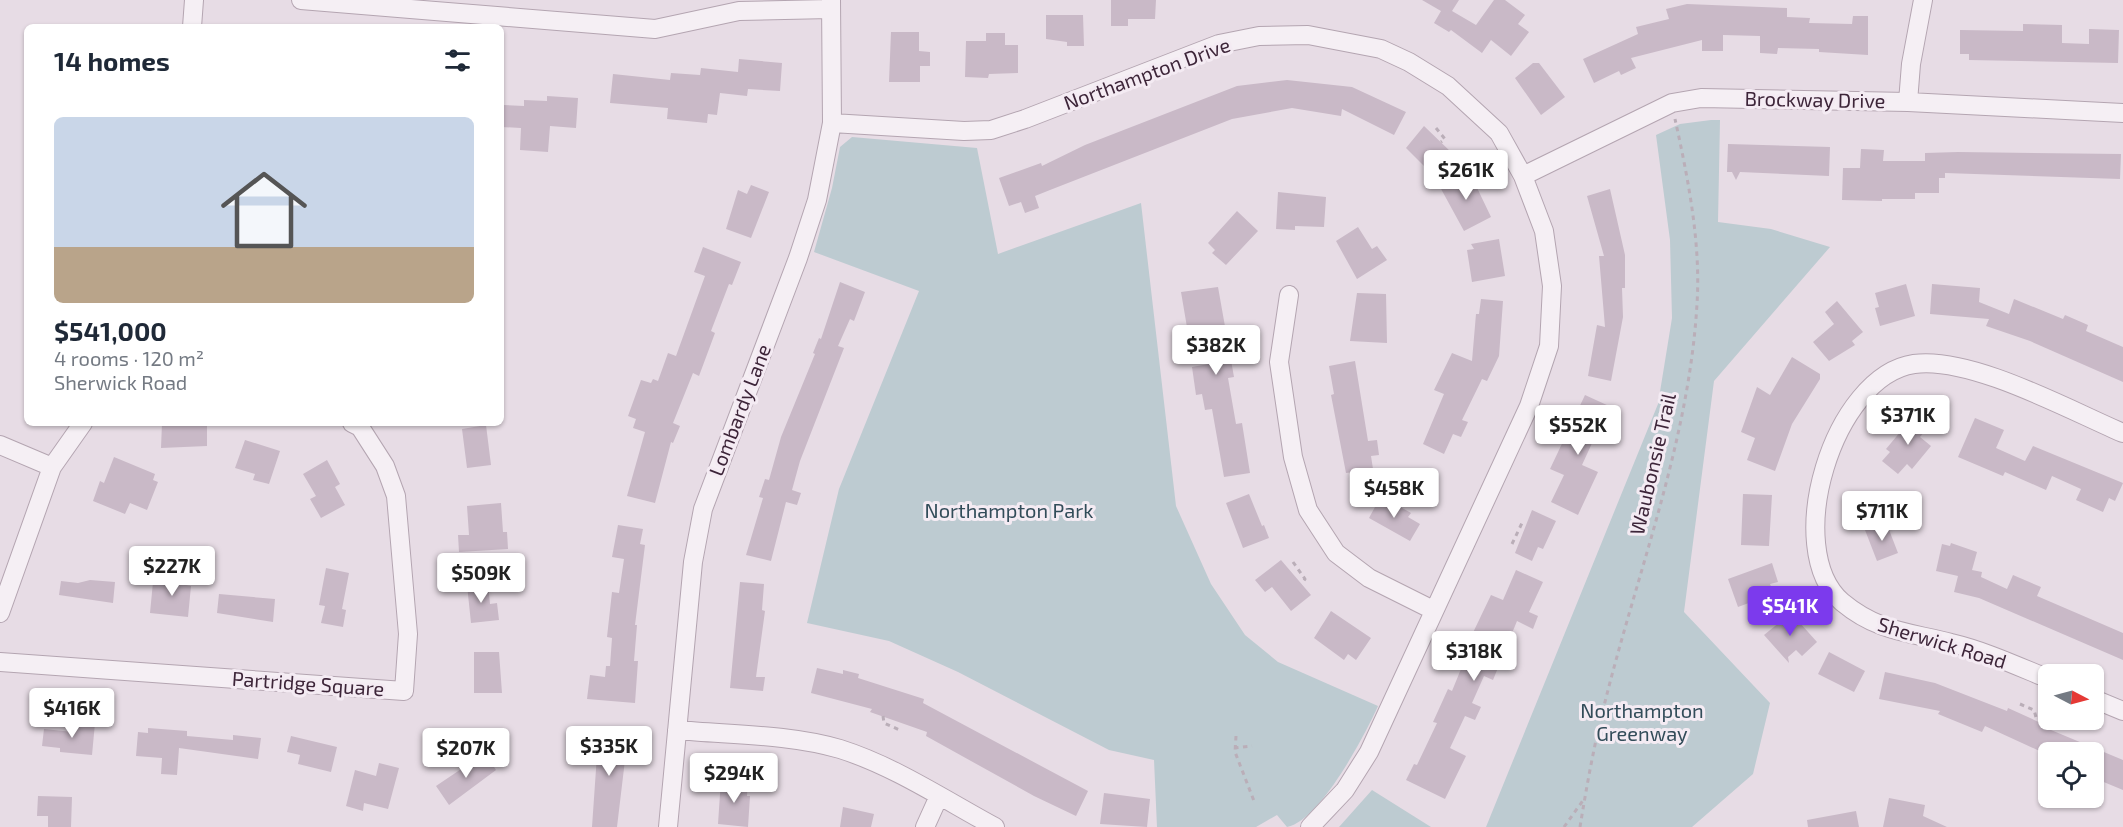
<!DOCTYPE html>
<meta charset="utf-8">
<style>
:root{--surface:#fff;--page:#f6f6f7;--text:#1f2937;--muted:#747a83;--accent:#7c3aed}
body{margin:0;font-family:"Exo 2",sans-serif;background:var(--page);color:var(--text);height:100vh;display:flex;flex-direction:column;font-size:22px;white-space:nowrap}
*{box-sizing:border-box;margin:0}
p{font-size:20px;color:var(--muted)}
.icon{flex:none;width:33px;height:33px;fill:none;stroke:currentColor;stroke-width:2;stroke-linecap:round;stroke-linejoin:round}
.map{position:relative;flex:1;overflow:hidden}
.side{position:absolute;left:24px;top:24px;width:480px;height:402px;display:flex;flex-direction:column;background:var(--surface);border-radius:9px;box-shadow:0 2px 4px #0004}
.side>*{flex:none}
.needle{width:39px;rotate:96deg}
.tools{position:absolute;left:2038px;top:664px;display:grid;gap:12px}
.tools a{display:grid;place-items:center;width:66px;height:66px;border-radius:9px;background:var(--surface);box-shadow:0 2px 4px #0004;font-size:30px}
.price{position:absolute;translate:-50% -51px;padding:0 14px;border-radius:6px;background:#fff;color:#222;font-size:20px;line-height:39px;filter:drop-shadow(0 2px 3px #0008)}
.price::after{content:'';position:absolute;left:50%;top:36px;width:18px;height:14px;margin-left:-9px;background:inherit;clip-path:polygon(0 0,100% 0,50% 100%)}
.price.on{background:var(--accent);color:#fff}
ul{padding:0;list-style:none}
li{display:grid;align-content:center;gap:12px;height:318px;padding:0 30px}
li span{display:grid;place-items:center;height:186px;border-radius:9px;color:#555}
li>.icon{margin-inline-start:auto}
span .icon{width:108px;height:108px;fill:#fffc;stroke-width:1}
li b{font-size:26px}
h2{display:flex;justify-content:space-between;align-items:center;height:72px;padding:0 30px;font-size:26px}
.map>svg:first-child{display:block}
.green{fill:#bdcbd1}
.building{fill:#c9b9c7}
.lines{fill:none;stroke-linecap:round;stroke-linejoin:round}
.minor-casing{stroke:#b4a5b1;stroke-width:20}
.path{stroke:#baaeb8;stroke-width:3;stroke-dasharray:4.5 4.5;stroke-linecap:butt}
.minor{stroke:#f5eff4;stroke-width:18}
.labels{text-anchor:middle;stroke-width:6;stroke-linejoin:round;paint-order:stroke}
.street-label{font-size:20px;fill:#3d2539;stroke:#f4ebf3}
.park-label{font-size:20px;fill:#324c59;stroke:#f4ebf3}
</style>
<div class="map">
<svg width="2123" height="827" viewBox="0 0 2123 827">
<rect width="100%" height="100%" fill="#e7dce5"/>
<path class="green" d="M 1711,120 L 1720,120 L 1718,222 L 1771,229 L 1830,247 L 1714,381 L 1684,612 L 1770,703 L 1753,774 L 1692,827 L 1486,827 L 1658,404 L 1672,318 L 1670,240 L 1656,135 L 1680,124 Z
M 852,137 L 977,148 L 998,254 L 1141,203 L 1176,506 L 1211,584 L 1245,635 L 1278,662 L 1378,706 C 1365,735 1320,821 1287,827 L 1277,815 L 1256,827 L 1157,827 L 1154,760 L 1109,750 L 958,672 L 889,641 L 807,623 L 839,489 L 919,291 L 814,252 L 832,188 L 840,147 Z
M 1372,790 L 1431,827 L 1339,827 Z"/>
<path class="building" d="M 1111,0 L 1156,0 L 1155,19 L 1128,19 L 1128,26 L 1111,26 Z
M 1422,0 L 1459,0 L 1452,11 L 1476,25 L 1494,0 L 1505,0 L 1525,15 L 1518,24 L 1529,32 L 1511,56 L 1491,40 L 1482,53 L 1451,30 L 1449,32 L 1434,23 L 1441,11 Z
M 1687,4 L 1787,8 L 1787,17 L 1810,18 L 1809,23 L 1852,24 L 1853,16 L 1868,16 L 1868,55 L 1819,52 L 1819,49 L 1778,48 L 1777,54 L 1760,53 L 1760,36 L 1723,35 L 1723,51 L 1702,51 L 1702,40 L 1631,58 L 1636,68 L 1621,75 L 1619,71 L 1594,83 L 1583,59 L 1638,34 L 1636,27 L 1669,19 L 1666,9 Z
M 1046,15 L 1083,15 L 1084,46 L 1067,46 L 1067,42 L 1046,39 Z
M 2023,24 L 2062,25 L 2062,43 L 2089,44 L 2089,29 L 2119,30 L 2118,63 L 1969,60 L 1969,54 L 1960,54 L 1960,30 L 2023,31 Z
M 891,32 L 919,32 L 919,51 L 930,52 L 930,66 L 920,66 L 920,82 L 889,82 Z
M 986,33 L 1005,33 L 1005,45 L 1018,45 L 1018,73 L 989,74 L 988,78 L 965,77 L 966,41 L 986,41 Z
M 739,59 L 782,63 L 780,91 L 748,89 L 747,96 L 720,93 L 717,115 L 708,114 L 707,123 L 667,119 L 668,108 L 610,103 L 613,74 L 670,80 L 671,73 L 700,75 L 701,68 L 738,72 Z
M 1533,63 L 1539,63 L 1565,97 L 1541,115 L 1515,78 Z
M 1287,80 L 1352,87 L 1406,112 L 1394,135 L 1342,109 L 1341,116 L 1292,108 L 1232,119 L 1050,190 L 1035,196 L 1039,208 L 1025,213 L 1021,202 L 1009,206 L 999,178 L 1041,163 L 1042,166 L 1085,145 L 1237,86 Z
M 547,96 L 578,98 L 576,128 L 550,126 L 548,152 L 520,150 L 521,128 L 501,127 L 503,105 L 524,106 L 524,100 L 547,101 Z
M 1424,126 L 1453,154 L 1433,175 L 1406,148 Z
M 1728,144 L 1830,147 L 1829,176 L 1740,172 L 1736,180 L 1732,172 L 1727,172 Z
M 1861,149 L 1884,150 L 1883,161 L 1925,161 L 1925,153 L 1958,152 L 2121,154 L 2120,179 L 1945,173 L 1945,178 L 1939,178 L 1939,193 L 1915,193 L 1915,199 L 1882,199 L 1882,201 L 1842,200 L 1843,168 L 1860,168 Z
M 1469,171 L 1491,217 L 1464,231 L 1440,187 Z
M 751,185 L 769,192 L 751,238 L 726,229 L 738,190 L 747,194 Z
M 1610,189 L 1625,255 L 1625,288 L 1622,288 L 1623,317 L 1611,381 L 1588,376 L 1597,325 L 1605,327 L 1599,256 L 1604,256 L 1587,196 Z
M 1278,192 L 1326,197 L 1324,227 L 1295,226 L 1295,230 L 1276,229 Z
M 1237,211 L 1258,231 L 1226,265 L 1212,253 L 1215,250 L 1208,243 Z
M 1358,227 L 1372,249 L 1377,246 L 1387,260 L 1357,279 L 1336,241 Z
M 1499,239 L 1505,276 L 1472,282 L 1467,250 L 1474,249 L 1471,244 Z
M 703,247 L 741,262 L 732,285 L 729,284 L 711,331 L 715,333 L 699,376 L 693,373 L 673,423 L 680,426 L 673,443 L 671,442 L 655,503 L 627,496 L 645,432 L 633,428 L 636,419 L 628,416 L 641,380 L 651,383 L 653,379 L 658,381 L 668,353 L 676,356 L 705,276 L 694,272 Z
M 840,282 L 865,292 L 854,321 L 850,319 L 838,346 L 844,348 L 800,461 L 792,490 L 801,493 L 797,505 L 786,502 L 771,561 L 746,555 L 763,498 L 759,497 L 765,479 L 769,480 L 781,437 L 815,354 L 813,353 L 819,338 L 821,339 Z
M 1906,284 L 1915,316 L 1880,326 L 1875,308 L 1879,307 L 1875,293 Z
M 1932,284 L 1980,288 L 1979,302 L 2009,314 L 2014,299 L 2063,319 L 2065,315 L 2088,325 L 2086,331 L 2123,347 L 2123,382 L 2030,341 L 1986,326 L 1989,319 L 1930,314 Z
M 1218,287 L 1234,377 L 1228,378 L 1236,424 L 1242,423 L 1250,473 L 1224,477 L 1212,409 L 1205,410 L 1202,394 L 1196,395 L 1192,367 L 1214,363 L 1209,336 L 1189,339 L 1181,292 Z
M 1357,293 L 1386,294 L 1387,343 L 1350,341 Z
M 1481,299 L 1503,301 L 1499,356 L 1487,381 L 1482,379 L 1462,420 L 1468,422 L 1461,437 L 1453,434 L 1444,454 L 1423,444 L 1444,394 L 1434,390 L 1452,353 L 1472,361 L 1476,314 L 1479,314 Z
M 1837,301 L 1863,332 L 1852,341 L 1855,345 L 1829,361 L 1813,342 L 1834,324 L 1825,312 Z
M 1792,357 L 1820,374 L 1820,379 L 1792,424 L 1775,471 L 1747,460 L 1755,438 L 1741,432 L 1757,387 L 1770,395 Z
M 1355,361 L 1368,441 L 1377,440 L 1379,455 L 1371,456 L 1373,469 L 1346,473 L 1331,395 L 1334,394 L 1329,366 Z
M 1585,395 L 1609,406 L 1582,465 L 1598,472 L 1578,515 L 1551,502 L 1564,475 L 1550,469 Z
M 1916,413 L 1930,425 L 1920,437 L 1931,446 L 1912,469 L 1907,464 L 1898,474 L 1882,461 L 1890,452 L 1886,449 Z
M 1975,418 L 2004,430 L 1996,448 L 2025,461 L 2033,446 L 2123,483 L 2115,501 L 2109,498 L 2103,512 L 2076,500 L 2081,489 L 2052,476 L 2046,490 L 2005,472 L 2003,476 L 1958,457 Z
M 162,423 L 192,423 L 192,426 L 207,426 L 207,446 L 161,448 Z
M 486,425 L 491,465 L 467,468 L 462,429 Z
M 245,440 L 280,451 L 269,484 L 253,480 L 255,474 L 235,468 Z
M 114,457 L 155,474 L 153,480 L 158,482 L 147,510 L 130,503 L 125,514 L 93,501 L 100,481 L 104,483 Z
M 327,460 L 340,484 L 335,487 L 345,505 L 321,518 L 310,499 L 316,496 L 303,474 Z
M 1249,494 L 1262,526 L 1264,525 L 1269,538 L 1243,548 L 1226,503 Z
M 1743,494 L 1772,495 L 1769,546 L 1741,545 Z
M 1381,496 L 1411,513 L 1408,517 L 1420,524 L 1410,541 L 1369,518 Z
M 501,503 L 503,532 L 507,532 L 508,549 L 459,552 L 458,535 L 469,535 L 467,506 Z
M 1532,510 L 1556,521 L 1543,549 L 1538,547 L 1532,561 L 1515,553 Z
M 1886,522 L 1898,553 L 1877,561 L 1865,530 Z
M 618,525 L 643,529 L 640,544 L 645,545 L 635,625 L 637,625 L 634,661 L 638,661 L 635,703 L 587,699 L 590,675 L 605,677 L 606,666 L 610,666 L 612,638 L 607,637 L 612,592 L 619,593 L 624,559 L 612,557 Z
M 1951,543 L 1977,552 L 1972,570 L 1982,572 L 1981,577 L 2007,589 L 2013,575 L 2041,587 L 2037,596 L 2123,633 L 2123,660 L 1979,598 L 1954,592 L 1958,576 L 1936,571 L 1942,544 L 1950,546 Z
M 1281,560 L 1311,595 L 1291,611 L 1272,587 L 1265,592 L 1255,580 Z
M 1772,563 L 1778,582 L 1770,584 L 1773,591 L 1764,595 L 1765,597 L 1738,607 L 1728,579 Z
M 326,568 L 349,573 L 342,609 L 346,610 L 343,627 L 321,623 L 325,606 L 319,605 Z
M 1516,570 L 1543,582 L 1529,612 L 1538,616 L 1533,629 L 1517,621 L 1493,680 L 1484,676 L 1472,703 L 1481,707 L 1475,720 L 1465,716 L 1450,748 L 1466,756 L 1445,799 L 1406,780 L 1414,764 L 1417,765 L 1437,723 L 1433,722 L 1448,689 L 1452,691 L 1472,642 L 1469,641 L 1491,595 L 1503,600 Z
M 174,573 L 188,574 L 186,585 L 191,586 L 188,617 L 150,613 L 153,582 L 173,584 Z
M 90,580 L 115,582 L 113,603 L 59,595 L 61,581 L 78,583 Z
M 740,582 L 764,584 L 762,610 L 765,611 L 756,677 L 765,677 L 763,691 L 730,688 Z
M 488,583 L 490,604 L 497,603 L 499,620 L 471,623 L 467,585 Z
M 219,594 L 275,599 L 273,622 L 217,613 Z
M 1331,611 L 1371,638 L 1356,660 L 1348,654 L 1344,660 L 1314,638 Z
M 1791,613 L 1817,642 L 1802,656 L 1796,650 L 1788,657 L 1789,663 L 1764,635 Z
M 474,652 L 499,652 L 502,693 L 474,693 Z
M 1829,652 L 1865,671 L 1854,692 L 1818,674 Z
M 817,668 L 843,674 L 843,670 L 859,674 L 858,678 L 924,699 L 923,703 L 1088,791 L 1076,816 L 1034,796 L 926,736 L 927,732 L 870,712 L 872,709 L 811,693 Z
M 1885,672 L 1935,683 L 2007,711 L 2008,708 L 2052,728 L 2051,730 L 2123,760 L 2123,790 L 2094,778 L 2094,753 L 2044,753 L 1985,726 L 1982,732 L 1938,714 L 1940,711 L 1879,699 Z
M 74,721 L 95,723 L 92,755 L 60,752 L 60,748 L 42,746 L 44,729 L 73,732 Z
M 599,726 L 624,728 L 625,760 L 617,827 L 592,827 Z
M 148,728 L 187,731 L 187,736 L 233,740 L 233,735 L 261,738 L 258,759 L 179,748 L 177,775 L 161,774 L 162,758 L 136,756 L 138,732 L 148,733 Z
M 291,736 L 337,747 L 331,772 L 298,764 L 300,755 L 287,752 Z
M 485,753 L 496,770 L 449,805 L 436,786 Z
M 379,763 L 399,768 L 388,809 L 364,803 L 363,811 L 346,806 L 355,770 L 376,776 Z
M 721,779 L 748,782 L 747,796 L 750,796 L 748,827 L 718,824 Z
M 1104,793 L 1150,799 L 1147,827 L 1100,824 Z
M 38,796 L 72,797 L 71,827 L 48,827 L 48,816 L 37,816 Z
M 1889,798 L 1925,805 L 1923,816 L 1947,827 L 1883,827 Z
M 843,807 L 874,814 L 871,827 L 840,827 Z
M 1856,811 L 1859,827 L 1808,827 L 1807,820 Z"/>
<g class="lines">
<g class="minor-casing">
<path id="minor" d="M 301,0 L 655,29 L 739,11 L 830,9
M 192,27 L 194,0
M 1908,102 L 1911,64 L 1923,0
M 832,123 L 964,131 L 991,130 L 1025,119 L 1219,44 L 1259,36 L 1308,35 L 1381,49 L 1409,62 L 1448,86 L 1499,133 L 1523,176 L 1544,231 L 1552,286 L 1549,346 L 1529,406 L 1369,752 L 1345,790 L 1310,827
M 1523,176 L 1672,103 L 1701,98 L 1908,102 L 2123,113
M 1289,295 L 1279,362 L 1293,457 L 1308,510 L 1336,553 L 1369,578 L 1433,610
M 0,445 L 52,467
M 0,613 L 52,467 L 83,423
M 0,662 L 404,691 L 408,634 L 396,496 L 385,466 L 360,427 L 352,423
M 2049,679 C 2017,666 1985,651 1951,643 C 1909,632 1878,632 1842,602 C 1781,549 1833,376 1914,364 C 1971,356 2069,410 2123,433
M 2094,699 L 2123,711
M 677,730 C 730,735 789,734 840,749 C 894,766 945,800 995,827
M 668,827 L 693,562 L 703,509 L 798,258 L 817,200 L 832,123 L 831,0
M 925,827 L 939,796"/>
</g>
<path class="path" d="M 1436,128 L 1445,139 L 1441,142
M 1512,544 L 1522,523 L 1524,523
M 1293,562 L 1305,579 L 1302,583
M 2020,704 L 2034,710 L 2037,721
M 883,716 L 884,723 L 902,731
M 1236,736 L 1235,752 L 1254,801
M 1234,748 L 1252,746
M 1564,827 L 1584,799
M 1580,827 C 1587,784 1595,740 1606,698 C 1639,567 1689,440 1697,304 C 1701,244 1688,178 1675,119"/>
<use href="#minor" class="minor"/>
</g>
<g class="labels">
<g class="street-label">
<text transform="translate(1147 74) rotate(-20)" y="7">Northampton Drive</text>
<text transform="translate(1815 100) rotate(1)" y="7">Brockway Drive</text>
<text transform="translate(740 410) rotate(-69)" y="7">Lombardy Lane</text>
<text transform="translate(1653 464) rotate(-77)" y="7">Waubonsie Trail</text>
<text transform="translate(1942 643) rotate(17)" y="7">Sherwick Road</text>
<text transform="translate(308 684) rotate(4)" y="7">Partridge Square</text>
</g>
<g class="park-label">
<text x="1009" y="518">Northampton Park</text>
<text x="1642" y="718">Northampton<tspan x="1642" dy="23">Greenway</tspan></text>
</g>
</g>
</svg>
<div class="tools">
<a><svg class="needle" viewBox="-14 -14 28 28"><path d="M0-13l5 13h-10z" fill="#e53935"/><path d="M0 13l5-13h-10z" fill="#747a83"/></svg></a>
<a><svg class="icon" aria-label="locate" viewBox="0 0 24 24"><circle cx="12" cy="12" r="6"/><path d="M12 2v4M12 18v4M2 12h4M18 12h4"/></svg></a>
</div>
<b class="price" style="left:1466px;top:201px">$261K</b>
<b class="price" style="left:1216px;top:376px">$382K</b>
<b class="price" style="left:1908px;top:446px">$371K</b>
<b class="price" style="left:1578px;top:456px">$552K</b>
<b class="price" style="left:1394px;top:519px">$458K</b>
<b class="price" style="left:1882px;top:542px">$711K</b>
<b class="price" style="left:172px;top:597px">$227K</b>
<b class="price" style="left:481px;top:604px">$509K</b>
<b class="price on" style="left:1790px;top:637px">$541K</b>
<b class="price" style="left:1474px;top:682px">$318K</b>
<b class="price" style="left:72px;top:739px">$416K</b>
<b class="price" style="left:609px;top:777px">$335K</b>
<b class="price" style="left:466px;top:779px">$207K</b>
<b class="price" style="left:734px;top:804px">$294K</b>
<section class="side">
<h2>14 homes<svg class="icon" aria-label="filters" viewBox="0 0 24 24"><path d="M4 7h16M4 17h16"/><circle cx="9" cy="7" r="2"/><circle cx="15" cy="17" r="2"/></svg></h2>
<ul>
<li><span style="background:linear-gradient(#c9d6e8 70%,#b9a48a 0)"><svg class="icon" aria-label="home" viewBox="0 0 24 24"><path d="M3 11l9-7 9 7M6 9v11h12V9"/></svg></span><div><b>$541,000</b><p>4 rooms · 120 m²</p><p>Sherwick Road</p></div></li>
</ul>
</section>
</div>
